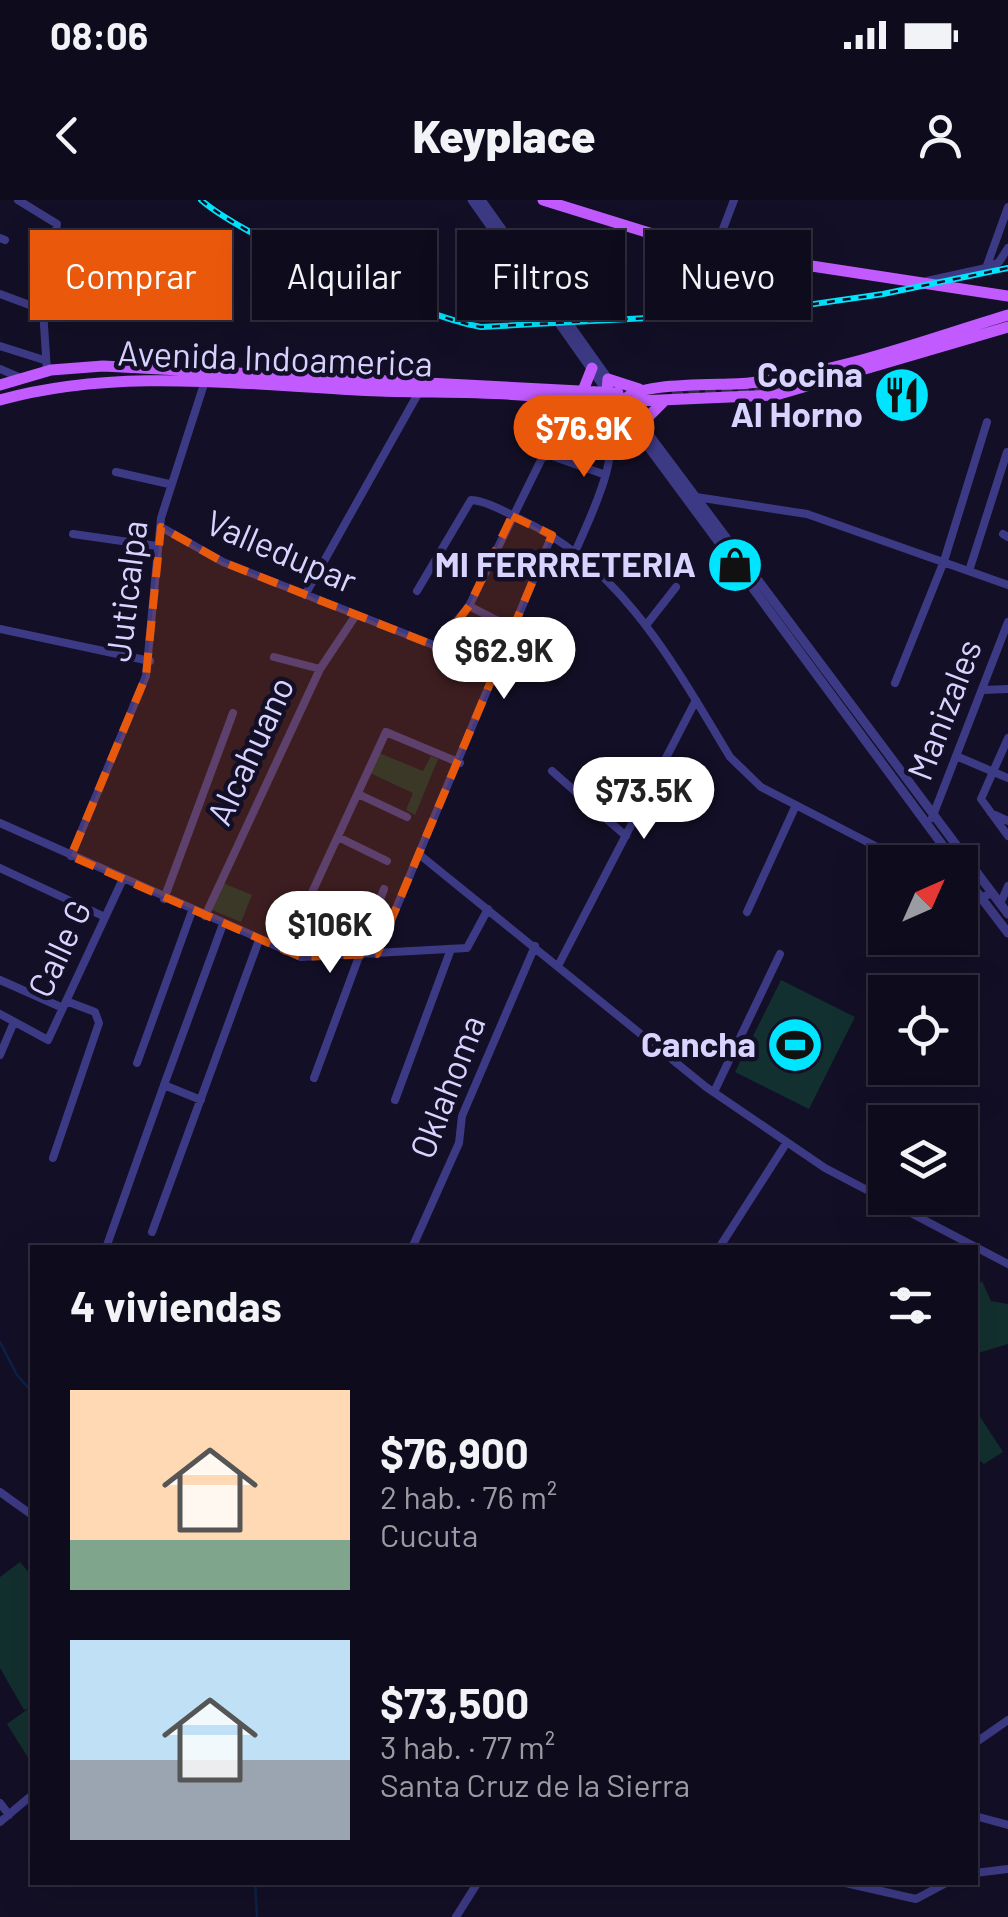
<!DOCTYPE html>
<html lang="es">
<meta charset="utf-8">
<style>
:root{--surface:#0e0b1c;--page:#1c1929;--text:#f1f3f6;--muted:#9b9ba3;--line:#2e2b3b;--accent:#ea580c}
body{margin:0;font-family:Barlow,sans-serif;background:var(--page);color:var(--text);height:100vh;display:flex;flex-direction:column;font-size:38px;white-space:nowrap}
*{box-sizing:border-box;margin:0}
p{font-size:32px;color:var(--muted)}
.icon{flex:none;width:55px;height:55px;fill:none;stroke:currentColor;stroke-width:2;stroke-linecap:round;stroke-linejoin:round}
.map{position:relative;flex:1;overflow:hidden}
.drawer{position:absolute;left:30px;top:1045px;width:948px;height:640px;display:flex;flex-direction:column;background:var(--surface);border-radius:0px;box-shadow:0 10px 40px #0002,0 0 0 2px var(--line)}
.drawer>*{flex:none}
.guide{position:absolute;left:30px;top:30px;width:950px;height:90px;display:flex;gap:20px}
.needle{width:65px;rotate:45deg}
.tools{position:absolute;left:868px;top:645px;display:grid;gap:20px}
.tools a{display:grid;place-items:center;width:110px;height:110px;border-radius:0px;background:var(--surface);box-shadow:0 10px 40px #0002,0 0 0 2px var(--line);font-size:50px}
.price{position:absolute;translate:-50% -85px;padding:0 22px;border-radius:35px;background:#fff;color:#222;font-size:32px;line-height:65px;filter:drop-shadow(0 2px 5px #0008)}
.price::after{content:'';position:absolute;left:50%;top:60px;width:30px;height:22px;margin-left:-15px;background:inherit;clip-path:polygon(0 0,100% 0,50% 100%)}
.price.active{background:var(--accent);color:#fff}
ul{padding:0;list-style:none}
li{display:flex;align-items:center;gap:30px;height:250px;padding:0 40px}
li span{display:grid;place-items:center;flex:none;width:280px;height:200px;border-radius:0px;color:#555}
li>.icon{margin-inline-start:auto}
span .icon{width:120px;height:120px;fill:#fffc;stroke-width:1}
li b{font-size:42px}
h2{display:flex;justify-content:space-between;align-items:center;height:120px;padding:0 40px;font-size:42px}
.tag{padding:0 35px;border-radius:0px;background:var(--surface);box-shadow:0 10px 40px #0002,0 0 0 2px var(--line);font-size:35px;line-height:90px}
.tag.active{background:var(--accent);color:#fff}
.status{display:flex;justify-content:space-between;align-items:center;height:70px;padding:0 50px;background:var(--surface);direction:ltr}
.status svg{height:28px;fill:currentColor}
header{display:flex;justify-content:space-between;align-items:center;height:130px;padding:0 40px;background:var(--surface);font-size:45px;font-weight:800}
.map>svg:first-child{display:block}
.green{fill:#12302f}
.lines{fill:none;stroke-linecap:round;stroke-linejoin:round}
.stream{stroke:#0c2248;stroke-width:2.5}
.primary-tunnel{stroke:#312d47;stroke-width:11;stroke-dasharray:11 5.5;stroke-linecap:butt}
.minor{stroke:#3d3a85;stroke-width:8}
.tertiary{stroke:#3d3a85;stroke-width:9}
.primary{stroke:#c25bff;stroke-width:11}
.rail-casing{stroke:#00e5ff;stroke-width:6}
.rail{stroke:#130f26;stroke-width:2.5;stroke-dasharray:8;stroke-linecap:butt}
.marked{fill:#e8590c;fill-opacity:0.2;stroke:#e8590c;stroke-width:8;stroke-dasharray:20 12;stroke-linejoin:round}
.labels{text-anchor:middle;stroke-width:9;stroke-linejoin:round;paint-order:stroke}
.street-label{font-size:35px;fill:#d9d4ff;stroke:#130f26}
.poi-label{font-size:35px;font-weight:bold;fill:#d9d4ff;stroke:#130f26;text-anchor:end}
</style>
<div class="status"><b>08:06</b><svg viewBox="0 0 49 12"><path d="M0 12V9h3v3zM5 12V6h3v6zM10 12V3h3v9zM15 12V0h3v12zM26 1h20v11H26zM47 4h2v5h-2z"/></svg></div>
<header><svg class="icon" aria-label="back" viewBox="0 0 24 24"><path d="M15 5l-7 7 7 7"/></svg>Keyplace<svg class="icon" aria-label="person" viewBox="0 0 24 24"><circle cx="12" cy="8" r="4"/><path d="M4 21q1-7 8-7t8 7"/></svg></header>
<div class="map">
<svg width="1008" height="1717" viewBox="0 0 1008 1717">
<rect width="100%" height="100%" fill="#130f26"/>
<path class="green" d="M 379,553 L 423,571 L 431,556 L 438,559 L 415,615 L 406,610 L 413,593 L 370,573 Z
M 223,683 L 252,695 L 241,722 L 212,710 Z
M 781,780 L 855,817 L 809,909 L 735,872 Z
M 982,1081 L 991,1101 L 1008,1104 L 1008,1144 L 975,1154 L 975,1088 Z
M 975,1209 L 1003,1252 L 984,1264 L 975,1257 Z
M 20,1362 L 32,1376 L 32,1564 L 7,1524 L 28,1509 L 24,1510 L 0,1468 L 0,1377 Z"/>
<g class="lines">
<path class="stream" d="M 0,1142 L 17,1175 L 32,1192
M 255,1682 L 257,1717"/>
<path class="primary-tunnel" d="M 672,194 L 798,185"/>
<path class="minor" d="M 18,0 L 57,24 L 43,110 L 47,171
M 0,38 L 5,40
M 715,50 L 734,0
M 987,68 L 999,62 L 1008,48
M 927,81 L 986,68 L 1008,7
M 0,94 L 43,110
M 0,146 L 44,160
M 0,169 L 21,178
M 116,272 L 169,284
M 696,297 L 807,314 L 1008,385
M 161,327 L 223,362 L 436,446 L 469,406 L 542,258 L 549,255 L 603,274
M 73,334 L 157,346
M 1003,334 L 1008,337
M 576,350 C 594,308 623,254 606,208
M 969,371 L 1007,252
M 417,391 L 471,300 C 487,301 505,312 520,319 C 622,366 675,466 730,557 L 761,587 L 906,662
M 305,395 L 419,192
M 469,406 L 512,428
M 647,424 L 676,387
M 0,429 L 150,461
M 274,457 L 320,469
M 895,483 L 944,361 L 987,222
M 983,490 L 1008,489
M 1008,538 L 981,599 L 1008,636
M 956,556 L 1008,578
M 552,571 L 626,636
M 358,594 L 407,617
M 991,613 L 1008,621
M 932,618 L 1008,422
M 0,623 L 301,757 L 467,748 L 488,709
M 340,638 L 387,661
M 420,655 L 706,887 L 825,968 L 1008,1064
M 71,656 L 146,476 L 161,318 L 204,184
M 0,668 L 105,717
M 960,690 L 981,697 L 991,694
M 164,699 L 233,513
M 1000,704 L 1008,686
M 747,712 L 796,605
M 205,716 L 320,469 L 356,415
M 285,751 L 386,532 L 460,563
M 377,754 L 552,335
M 558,766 L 696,500
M 0,780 L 63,808
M 0,814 L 48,840 L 122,681
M 0,855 L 14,822
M 137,863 L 192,711
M 314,878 L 384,689
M 714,892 L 780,754
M 201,900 L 164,885 L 223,724
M 395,900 L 451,749
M 53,958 L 99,823 L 95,812 L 66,801
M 152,1032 L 259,740
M 107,1045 L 164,885
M 412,1048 L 459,943 L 462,916 L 535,746
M 719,1048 L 787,942
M 0,1292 L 32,1315
M 975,1543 L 1008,1520
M 0,1603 L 9,1615
M 975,1616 L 1008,1625
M 0,1622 L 32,1595
M 975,1673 L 1008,1669
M 841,1682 L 916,1699 L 948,1682
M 456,1717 L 478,1682"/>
<path class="tertiary" d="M 472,0 L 609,194
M 481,0 L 611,183
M 623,200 L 1008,714
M 621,210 L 955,662
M 960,670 L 1008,733"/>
<path class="primary" d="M 543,0 L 701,49 L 1008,96
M 0,185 L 51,170 L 103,166 L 618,193
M 584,188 L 592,168
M 607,191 L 608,179 L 639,189
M 0,200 C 122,166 255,186 380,191 C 459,194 548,188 623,214 L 624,201
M 624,201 C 633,181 724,186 749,183 C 838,173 922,141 1008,115
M 615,202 L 776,195 L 1008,127
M 645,231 L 647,218 L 663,202"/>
<g class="rail-casing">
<path id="rail" d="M 201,0 C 246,39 422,117 481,127 L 759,112 L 883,94 L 1008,68"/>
</g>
<use href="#rail" class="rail"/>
</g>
<path class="marked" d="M 512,316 L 552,335 L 377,754 L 301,757 L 71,656 L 146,476 L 161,327 L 223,362 L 438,447 L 469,406 Z"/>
<defs>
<g id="restaurant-disc" transform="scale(2.875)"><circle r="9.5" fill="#00e5ff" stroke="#130f26"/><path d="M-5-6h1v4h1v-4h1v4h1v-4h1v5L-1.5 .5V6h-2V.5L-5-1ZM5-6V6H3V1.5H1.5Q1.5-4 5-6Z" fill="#111"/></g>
<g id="shop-disc" transform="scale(2.875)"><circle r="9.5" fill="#00e5ff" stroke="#130f26"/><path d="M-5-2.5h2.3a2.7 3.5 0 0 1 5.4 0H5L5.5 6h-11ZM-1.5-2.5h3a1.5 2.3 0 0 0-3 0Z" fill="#111"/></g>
<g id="stadium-disc" transform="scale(2.875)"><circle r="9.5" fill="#00e5ff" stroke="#130f26"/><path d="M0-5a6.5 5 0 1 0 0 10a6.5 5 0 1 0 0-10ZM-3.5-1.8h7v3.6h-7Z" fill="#111"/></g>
</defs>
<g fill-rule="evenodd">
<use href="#restaurant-disc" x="902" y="195"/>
<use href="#shop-disc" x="735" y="365"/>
<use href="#stadium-disc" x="795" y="845"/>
</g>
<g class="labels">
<g class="street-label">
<text transform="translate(275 159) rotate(2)" y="12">Avenida Indoamerica</text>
<text transform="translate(281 352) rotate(23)" y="12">Valledupar</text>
<text transform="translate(127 391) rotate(-83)" y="12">Juticalpa</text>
<text transform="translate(945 510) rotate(-69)" y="12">Manizales</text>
<text transform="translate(251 551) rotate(-65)" y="12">Alcahuano</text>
<text transform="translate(60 749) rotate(-65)" y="12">Calle G</text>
<text transform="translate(448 887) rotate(-69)" y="12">Oklahoma</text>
</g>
<g class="poi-label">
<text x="863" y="187">Cocina<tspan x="863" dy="40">Al Horno</tspan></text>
<text x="696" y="377">MI FERRRETERIA</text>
<text x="756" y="857">Cancha</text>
</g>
</g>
</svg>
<div class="tools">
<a><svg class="needle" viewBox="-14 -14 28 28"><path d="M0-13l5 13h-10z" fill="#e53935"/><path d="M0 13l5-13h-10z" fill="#9b9ba3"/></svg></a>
<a><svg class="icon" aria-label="locate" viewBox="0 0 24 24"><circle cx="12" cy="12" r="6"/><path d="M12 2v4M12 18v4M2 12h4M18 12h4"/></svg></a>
<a><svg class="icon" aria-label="layers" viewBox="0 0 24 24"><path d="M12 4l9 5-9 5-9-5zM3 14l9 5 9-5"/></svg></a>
</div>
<b class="price active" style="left:584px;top:280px">$76.9K</b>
<b class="price" style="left:504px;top:502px">$62.9K</b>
<b class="price" style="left:644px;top:642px">$73.5K</b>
<b class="price" style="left:330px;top:776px">$106K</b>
<div class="guide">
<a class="tag active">Comprar</a>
<a class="tag">Alquilar</a>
<a class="tag">Filtros</a>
<a class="tag">Nuevo</a>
</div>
<section class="drawer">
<h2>4 viviendas<svg class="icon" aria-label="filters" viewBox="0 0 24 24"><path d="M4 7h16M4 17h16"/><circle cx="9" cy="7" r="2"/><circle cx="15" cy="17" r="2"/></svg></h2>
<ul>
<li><span style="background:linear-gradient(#ffd9b3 75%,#7fa58c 0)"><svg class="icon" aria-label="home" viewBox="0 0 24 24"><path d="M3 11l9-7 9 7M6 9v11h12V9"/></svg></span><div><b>$76,900</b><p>2 hab. · 76 m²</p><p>Cucuta</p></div></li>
<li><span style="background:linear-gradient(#bfe0f5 60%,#9aa5b1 0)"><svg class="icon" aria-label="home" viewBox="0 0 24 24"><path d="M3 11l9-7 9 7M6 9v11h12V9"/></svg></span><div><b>$73,500</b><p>3 hab. · 77 m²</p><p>Santa Cruz de la Sierra</p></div></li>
</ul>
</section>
</div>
